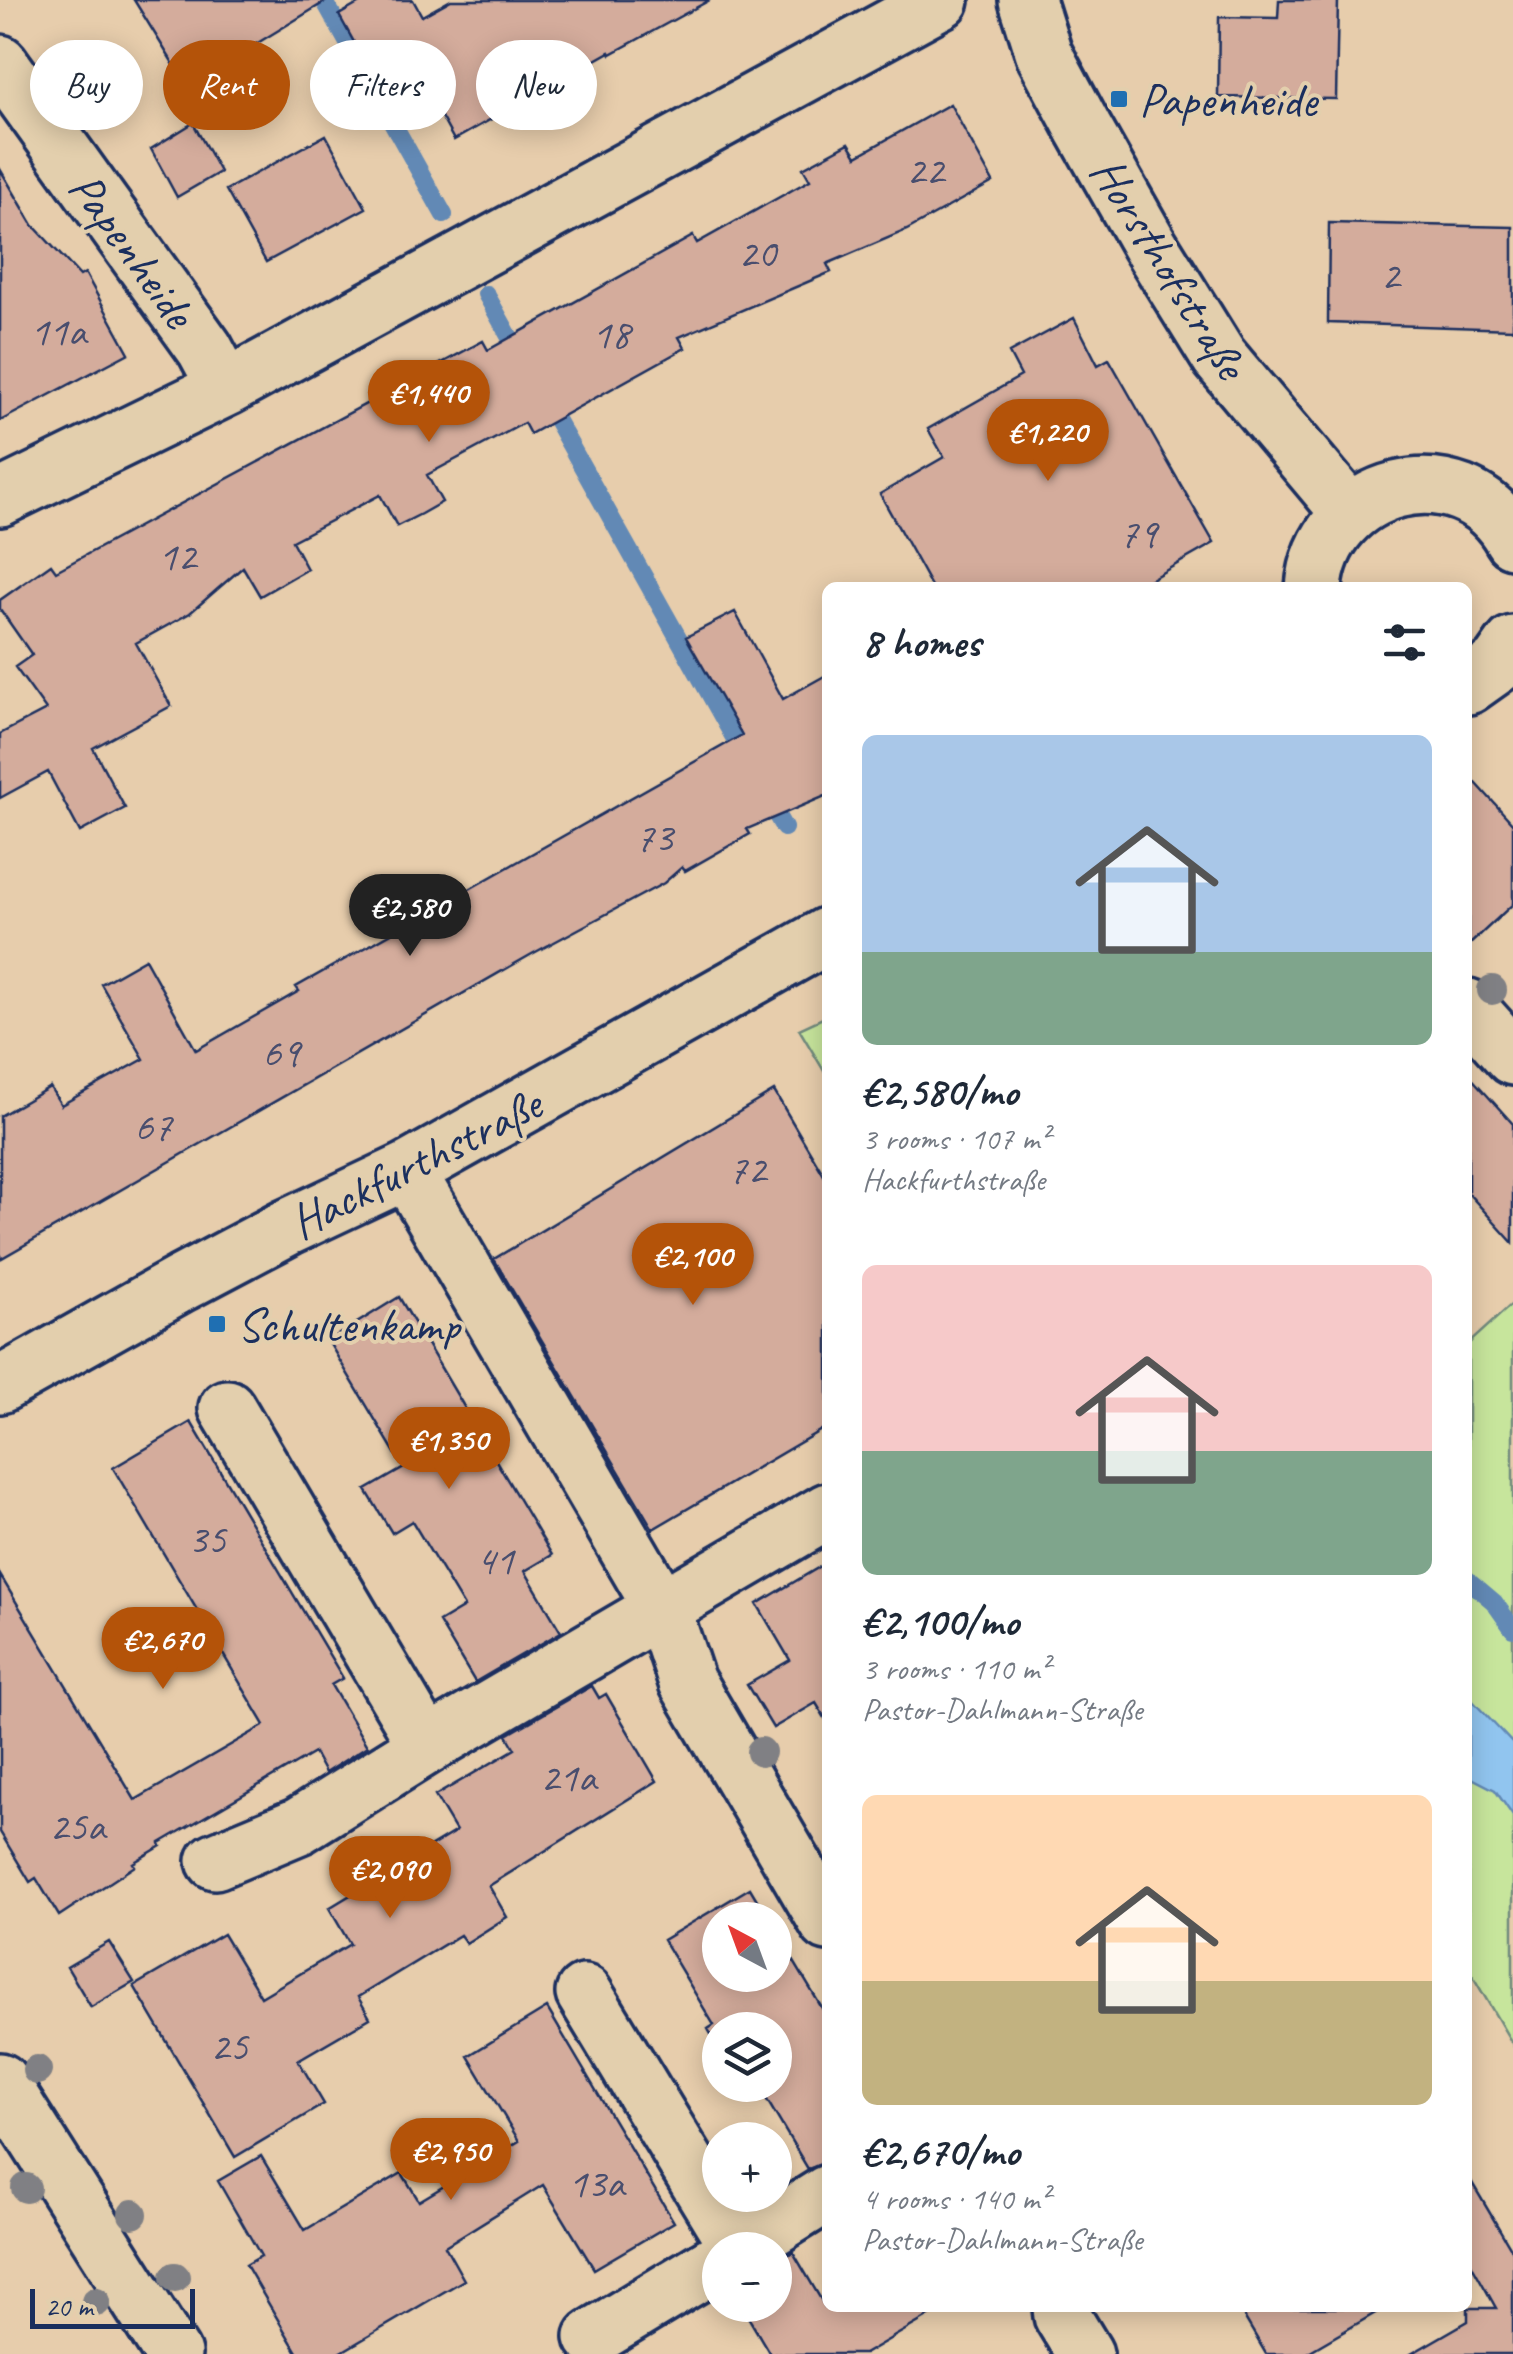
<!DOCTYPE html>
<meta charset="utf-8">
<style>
:root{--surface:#fff;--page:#f6f6f7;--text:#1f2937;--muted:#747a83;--accent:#b45309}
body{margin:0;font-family:Caveat,sans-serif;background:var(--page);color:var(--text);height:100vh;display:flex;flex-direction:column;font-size:38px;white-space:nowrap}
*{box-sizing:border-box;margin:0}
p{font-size:32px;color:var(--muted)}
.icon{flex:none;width:55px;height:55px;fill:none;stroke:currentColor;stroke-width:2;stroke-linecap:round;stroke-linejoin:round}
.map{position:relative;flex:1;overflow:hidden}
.sheet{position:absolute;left:822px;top:582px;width:650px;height:1730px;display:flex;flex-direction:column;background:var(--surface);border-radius:15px;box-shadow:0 5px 25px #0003}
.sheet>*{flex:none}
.top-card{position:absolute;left:30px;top:40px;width:642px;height:90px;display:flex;gap:20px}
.needle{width:65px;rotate:319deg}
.buttons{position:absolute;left:702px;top:1902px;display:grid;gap:20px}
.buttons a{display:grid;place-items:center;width:90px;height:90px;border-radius:50%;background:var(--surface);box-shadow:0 5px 25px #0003;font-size:50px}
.scale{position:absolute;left:30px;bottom:25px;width:165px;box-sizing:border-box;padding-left:10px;border:5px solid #1b2f5e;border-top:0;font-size:28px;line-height:35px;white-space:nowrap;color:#1b2f5e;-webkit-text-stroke:8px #e3cfad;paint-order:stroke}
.price{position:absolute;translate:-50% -85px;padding:0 22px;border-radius:35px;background:var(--accent);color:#fff;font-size:32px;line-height:65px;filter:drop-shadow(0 2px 5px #0008)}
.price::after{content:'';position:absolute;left:50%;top:60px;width:30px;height:22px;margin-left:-15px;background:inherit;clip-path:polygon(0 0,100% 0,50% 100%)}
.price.on{background:#222;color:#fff}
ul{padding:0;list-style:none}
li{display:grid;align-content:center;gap:20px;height:530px;padding:0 40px}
li span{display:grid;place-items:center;height:310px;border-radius:15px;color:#555}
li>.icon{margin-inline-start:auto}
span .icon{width:180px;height:180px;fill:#fffc;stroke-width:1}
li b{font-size:42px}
h2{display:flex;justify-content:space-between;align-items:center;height:120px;padding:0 40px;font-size:42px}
.pill{padding:0 35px;border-radius:45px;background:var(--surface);box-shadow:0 5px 25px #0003;font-size:35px;line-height:90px}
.pill.on{background:var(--accent);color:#fff}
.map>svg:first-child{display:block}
.green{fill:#c7e59c;stroke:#718a7d;stroke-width:2.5}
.water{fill:#91c5ef;stroke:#6289b5;stroke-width:2.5}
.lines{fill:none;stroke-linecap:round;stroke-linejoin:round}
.stream{stroke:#6289b5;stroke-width:18}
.building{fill:#d4ac9c;stroke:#1b2f5e;stroke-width:2.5}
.minor-casing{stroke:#1b2f5e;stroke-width:62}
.minor{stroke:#e3cfad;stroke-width:55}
.tree{fill:#808084}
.poi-dot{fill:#1f6fb2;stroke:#e3cfad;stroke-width:4}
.labels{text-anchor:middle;stroke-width:8;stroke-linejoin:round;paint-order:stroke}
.number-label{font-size:42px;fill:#494e6e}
.poi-label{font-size:48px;fill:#1b2f5e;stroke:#e3cfad;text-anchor:start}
.street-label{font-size:48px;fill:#1b2f5e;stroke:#e3cfad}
</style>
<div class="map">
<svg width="1513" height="2354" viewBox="0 0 1513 2354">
<rect width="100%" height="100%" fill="#e7cdac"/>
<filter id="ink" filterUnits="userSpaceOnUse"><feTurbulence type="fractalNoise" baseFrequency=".01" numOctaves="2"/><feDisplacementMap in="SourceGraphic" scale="20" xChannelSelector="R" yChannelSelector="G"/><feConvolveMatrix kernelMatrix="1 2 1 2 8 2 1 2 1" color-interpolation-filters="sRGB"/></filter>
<g filter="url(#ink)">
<path class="green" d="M 827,1016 L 827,1076 L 799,1029 Z
M 1513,1303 L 1513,2045 L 1468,1968 L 1468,1344 Z"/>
<path class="water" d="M 1468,1696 L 1513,1744 L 1513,1816 L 1495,1790 L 1468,1776 Z"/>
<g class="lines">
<path class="stream" d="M 324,0 L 444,215
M 486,294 L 520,356
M 545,400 L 745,757
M 767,798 L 784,828
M 1468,1580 L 1494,1602 L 1513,1629"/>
</g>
<path class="building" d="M 134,0 L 328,0 L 187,86 Z
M 365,0 L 413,0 L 422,16 L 451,0 L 710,0 L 611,54 L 610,52 L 454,140 L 410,61 L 375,80 L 339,15 Z
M 1279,0 L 1338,0 L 1336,99 L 1218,97 L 1219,17 L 1278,18 Z
M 950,104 L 993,182 L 907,230 L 827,264 L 831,272 L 679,337 L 685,348 L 530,434 L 524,423 L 427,475 L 442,502 L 421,514 L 397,526 L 380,495 L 292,541 L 307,569 L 260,596 L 243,567 L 190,613 L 136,643 L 171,706 L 93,748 L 125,808 L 80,832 L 48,772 L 0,798 L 0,734 L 46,710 L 15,667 L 32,655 L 0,609 L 0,600 L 51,564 L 56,571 L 483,341 L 488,350 L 693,236 L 697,243 L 810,180 L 803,168 L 849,143 L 857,156 Z
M 193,123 L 220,172 L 177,197 L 151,149 Z
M 326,135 L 366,208 L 266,262 L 226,190 Z
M 0,169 L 33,225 L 80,276 L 85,273 L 129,353 L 0,421 Z
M 1329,223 L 1513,227 L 1513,329 L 1328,323 Z
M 1074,318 L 1098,365 L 1109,359 L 1214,543 L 1135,588 L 932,588 L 880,494 L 944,457 L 928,429 L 1021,376 L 1009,353 Z
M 735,612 L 783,699 L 828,674 L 828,795 L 747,829 L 750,834 L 685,871 L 682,867 L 664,883 L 532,954 L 0,1259 L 0,1116 L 50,1087 L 61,1105 L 144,1059 L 101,984 L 145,959 L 196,1050 L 299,991 L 296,987 L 742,735 L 686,637 Z
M 1468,774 L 1513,824 L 1513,904 L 1468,946 Z
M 1468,1074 L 1513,1124 L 1513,1243 L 1468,1193 Z
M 774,1091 L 828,1182 L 828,1426 L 653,1529 L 494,1259 Z
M 399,1297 L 552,1555 L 525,1571 L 561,1632 L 475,1682 L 439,1622 L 464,1607 L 412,1521 L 392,1533 L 366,1490 L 404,1468 L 328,1341 Z
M 191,1422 L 343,1678 L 331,1685 L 367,1746 L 325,1773 L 314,1753 L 160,1843 L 161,1846 L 133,1863 L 135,1866 L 59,1916 L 36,1878 L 30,1882 L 0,1832 L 0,1575 L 135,1800 L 265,1725 L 113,1468 Z
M 828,1562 L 828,1723 L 816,1703 L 773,1728 L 747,1685 L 790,1660 L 757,1604 Z
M 592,1686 L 599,1698 L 606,1694 L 657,1781 L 489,1886 L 507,1917 L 466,1943 L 460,1935 L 358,1997 L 370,2018 L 298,2060 L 324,2104 L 235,2157 L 134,1986 L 223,1934 L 261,1997 L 350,1944 L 329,1908 L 456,1831 L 435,1796 L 515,1749 L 507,1735 Z
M 750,1888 L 769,1920 L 720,1920 L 720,1975 L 775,1975 L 775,1930 L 828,2018 L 828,2162 L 808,2169 L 758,2085 L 775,2085 L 775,2030 L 720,2030 L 720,2050 L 708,2029 L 714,2025 L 663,1940 Z
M 109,1942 L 134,1982 L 91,2007 L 67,1967 Z
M 547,2008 L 674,2222 L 594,2269 L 543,2185 L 445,2246 L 464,2280 L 338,2354 L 298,2354 L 246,2265 L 261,2256 L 218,2181 L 261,2156 L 305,2230 L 402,2173 L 419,2201 L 519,2141 L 468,2056 Z
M 1468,2176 L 1513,2252 L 1513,2354 L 1411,2354 L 1468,2321 L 1468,2308 L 1496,2308 L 1468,2258 Z
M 793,2252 L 826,2308 L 943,2308 L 864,2354 L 770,2354 L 741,2305 L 775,2305 L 775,2263 Z
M 1239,2308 L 1384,2308 L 1305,2354 L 1266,2354 Z"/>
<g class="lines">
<g class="minor-casing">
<path id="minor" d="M 1027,0 L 1044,54 L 1084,129 L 1149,244 L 1219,357 L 1350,513
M 0,63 L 205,349 L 226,388
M 0,498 L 226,388 L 941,0
M 1314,588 C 1322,484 1461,446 1513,540
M 1468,686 L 1499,664 L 1513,644
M 1468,1007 L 1513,1057
M 407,1171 L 663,1610 L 687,1682 L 828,1923
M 0,1385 L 182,1283 L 288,1227 L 407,1171 L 828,935
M 227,1408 L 427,1746
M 215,1861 L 299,1826 L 427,1746 L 828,1511
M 584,1993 L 739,2249
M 0,2081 L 173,2354
M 737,2250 L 828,2193
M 1061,2308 L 1062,2316 L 1085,2354
M 593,2337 L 720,2260"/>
</g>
<use href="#minor" class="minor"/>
</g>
<g class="tree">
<circle cx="1492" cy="990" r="15"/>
<circle cx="761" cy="1752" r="15"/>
<circle cx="37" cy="2070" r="15"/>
<circle cx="26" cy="2188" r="15"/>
<circle cx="133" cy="2214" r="15"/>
<circle cx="175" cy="2277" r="15"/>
<circle cx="96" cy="2302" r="15"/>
</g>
</g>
<g class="poi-dot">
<rect x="1109" y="89" width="20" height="20" rx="5"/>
<rect x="207" y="1314" width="20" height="20" rx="5"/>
</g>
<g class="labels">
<g class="number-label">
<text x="925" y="184">22</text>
<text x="757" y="267">20</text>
<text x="1390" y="289">2</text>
<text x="58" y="345">11a</text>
<text x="611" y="348">18</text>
<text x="1138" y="547">79</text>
<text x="177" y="570">12</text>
<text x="654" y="851">73</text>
<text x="281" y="1066">69</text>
<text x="153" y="1140">67</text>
<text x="747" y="1183">72</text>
<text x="207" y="1553">35</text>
<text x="495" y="1574">41</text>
<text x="568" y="1791">21a</text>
<text x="77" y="1840">25a</text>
<text x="229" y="2060">25</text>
<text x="596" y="2197">13a</text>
</g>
<g class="poi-label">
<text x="1139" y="116">Papenheide</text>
<text x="237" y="1341">Schultenkamp</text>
</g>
<g class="street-label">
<text transform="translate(133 249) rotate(54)" y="17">Papenheide</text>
<text transform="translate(1170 267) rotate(58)" y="17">Horsthofstraße</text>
<text transform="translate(415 1162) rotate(-27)" y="17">Hackfurthstraße</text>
</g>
</g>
</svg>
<div class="buttons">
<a><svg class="needle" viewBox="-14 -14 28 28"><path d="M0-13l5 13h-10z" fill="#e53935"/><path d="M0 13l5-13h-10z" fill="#747a83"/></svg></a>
<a><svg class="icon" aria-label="layers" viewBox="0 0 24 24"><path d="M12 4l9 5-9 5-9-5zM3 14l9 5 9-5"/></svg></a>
<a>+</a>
<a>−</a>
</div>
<div class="scale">20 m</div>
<b class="price" style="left:429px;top:445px">€1,440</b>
<b class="price" style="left:1048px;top:484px">€1,220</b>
<b class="price on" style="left:410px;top:959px">€2,580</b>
<b class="price" style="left:693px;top:1308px">€2,100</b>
<b class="price" style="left:449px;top:1492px">€1,350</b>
<b class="price" style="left:163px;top:1692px">€2,670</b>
<b class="price" style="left:390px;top:1921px">€2,090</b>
<b class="price" style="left:451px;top:2203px">€2,950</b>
<div class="top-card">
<a class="pill">Buy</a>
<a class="pill on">Rent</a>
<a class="pill">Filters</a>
<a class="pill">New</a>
</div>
<section class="sheet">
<h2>8 homes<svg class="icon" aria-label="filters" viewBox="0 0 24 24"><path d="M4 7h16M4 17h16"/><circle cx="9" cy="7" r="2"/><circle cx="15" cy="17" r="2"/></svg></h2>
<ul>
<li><span style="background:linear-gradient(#a9c7e8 70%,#7fa58c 0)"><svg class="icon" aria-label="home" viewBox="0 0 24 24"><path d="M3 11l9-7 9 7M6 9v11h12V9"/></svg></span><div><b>€2,580/mo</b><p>3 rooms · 107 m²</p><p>Hackfurthstraße</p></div></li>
<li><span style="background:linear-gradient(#f6c9c9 60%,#7fa58c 0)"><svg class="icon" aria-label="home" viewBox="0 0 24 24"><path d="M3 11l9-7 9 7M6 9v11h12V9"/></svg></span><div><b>€2,100/mo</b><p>3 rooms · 110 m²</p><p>Pastor-Dahlmann-Straße</p></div></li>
<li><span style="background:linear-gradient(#ffd9b3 60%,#c2b280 0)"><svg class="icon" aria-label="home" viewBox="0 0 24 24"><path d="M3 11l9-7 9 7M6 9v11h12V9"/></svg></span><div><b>€2,670/mo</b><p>4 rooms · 140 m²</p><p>Pastor-Dahlmann-Straße</p></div></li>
</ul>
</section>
</div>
